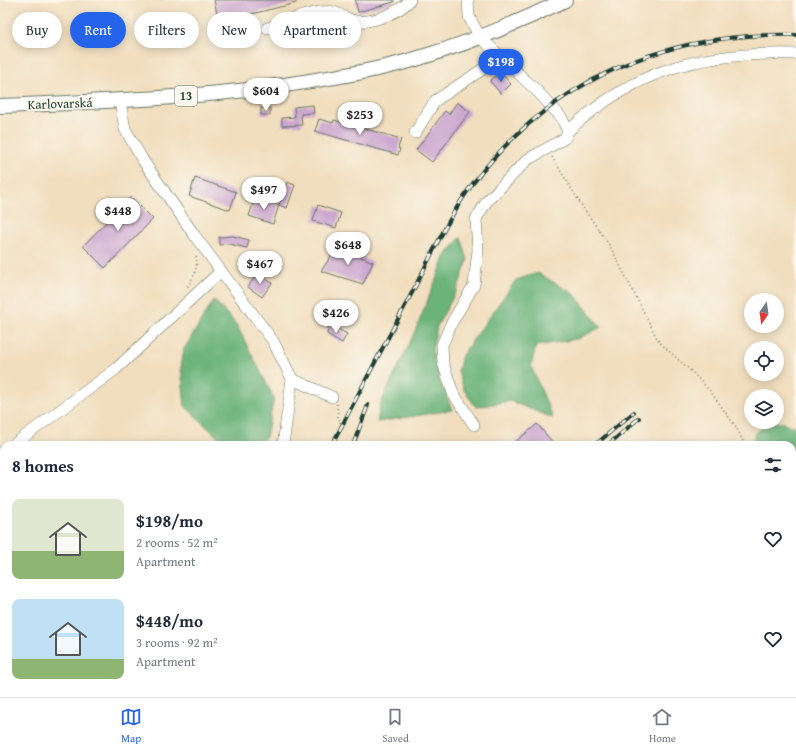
<!DOCTYPE html>
<meta charset="utf-8">
<style>
:root{--surface:#fff;--page:#f2f2f3;--text:#1f2937;--muted:#747a83;--line:#e0e1e3;--accent:#2563eb}
body{margin:0;font-family:"Gentium Book Plus",serif;background:var(--page);color:var(--text);height:100vh;display:flex;flex-direction:column;font-size:15px;white-space:nowrap}
*{box-sizing:border-box;margin:0}
p{font-size:13px;color:var(--muted)}
.icon{flex:none;width:22px;height:22px;fill:none;stroke:currentColor;stroke-width:2;stroke-linecap:round;stroke-linejoin:round}
.map{position:relative;flex:1;overflow:hidden}
.panel{position:absolute;left:0px;top:441px;width:796px;height:256px;display:flex;flex-direction:column;background:var(--surface);border-radius:12px 12px 0 0;box-shadow:0 2px 10px #0003}
.panel>*{flex:none}
.guide{position:absolute;left:12px;top:12px;width:400px;height:36px;display:flex;gap:8px}
.needle{width:26px;rotate:193deg}
.buttons{position:absolute;left:744px;top:293px;display:grid;gap:8px}
.buttons a{display:grid;place-items:center;width:40px;height:40px;border-radius:50%;background:var(--surface);box-shadow:0 2px 10px #0003;font-size:20px}
.price{position:absolute;translate:-50% -34px;padding:0 9px;border-radius:14px;background:#fff;color:#222;font-size:13px;line-height:26px;filter:drop-shadow(0 1px 2px #0008)}
.price::after{content:'';position:absolute;left:50%;top:24px;width:12px;height:9px;margin-left:-6px;background:inherit;clip-path:polygon(0 0,100% 0,50% 100%)}
.price.on{background:var(--accent);color:#fff}
ul{padding:0;list-style:none}
li{display:flex;align-items:center;gap:12px;height:100px;padding:0 12px}
li span{display:grid;place-items:center;flex:none;width:112px;height:80px;border-radius:8px;color:#555}
li>.icon{margin-inline-start:auto}
span .icon{width:48px;height:48px;fill:#fffc;stroke-width:1}
li b{font-size:17px}
h2{display:flex;justify-content:space-between;align-items:center;height:48px;padding:0 12px;font-size:17px}
.chip{padding:0 14px;border-radius:18px;background:var(--surface);box-shadow:0 2px 10px #0003;font-size:14px;line-height:36px}
.chip.on{background:var(--accent);color:#fff}
.menu{display:flex;justify-content:space-around;align-items:center;height:56px;border-top:1px solid var(--line);background:var(--surface);font-size:11px;color:var(--muted)}
.menu a{display:grid;justify-items:center;gap:2px}
.menu .on{color:var(--accent)}
.map>svg:first-child{display:block}
.forest{fill:#6cb37a;stroke:#467857}
.water{fill:#62c4e0;stroke:#40808a}
.building{fill:#cca7d0}
.lines{fill:none;stroke-linecap:round;stroke-linejoin:round}
.minor-casing{stroke:#687564;stroke-width:12}
.major-casing{stroke:#687564;stroke-width:16}
.path{stroke:#687564;stroke-width:1.5;stroke-dasharray:1 3;stroke-linecap:butt}
.minor{stroke:#fff;stroke-width:11}
.major{stroke:#fff;stroke-width:14}
.rail-casing{stroke:#1f3d34;stroke-width:4}
.rail{stroke:#fbf7ec;stroke-width:2.5;stroke-dasharray:8;stroke-linecap:butt}
.labels{text-anchor:middle;stroke-width:4;stroke-linejoin:round;paint-order:stroke}
.shield{fill:#fbf7ec;stroke:#61756b;stroke-width:1}
.shield-label{font-size:12px;font-weight:bold;fill:#1f3d34}
.street-label{font-size:13px;fill:#1f3d34;stroke:#fbf7ec}
</style>
<div class="map">
<svg width="796" height="697" viewBox="0 0 796 697">
<rect width="100%" height="100%" fill="#fbf7ec"/>
<filter id="ink" filterUnits="userSpaceOnUse"><feTurbulence type="fractalNoise" baseFrequency=".025" numOctaves="2"/><feDisplacementMap in="SourceGraphic" scale="8" xChannelSelector="R" yChannelSelector="G"/><feConvolveMatrix kernelMatrix="1 2 1 2 8 2 1 2 1" color-interpolation-filters="sRGB"/></filter>
<filter id="wash" filterUnits="userSpaceOnUse"><feTurbulence type="fractalNoise" baseFrequency=".012" numOctaves="4" result="noise"/><feDisplacementMap in="SourceGraphic" scale="16" xChannelSelector="R" yChannelSelector="G"/><feGaussianBlur stdDeviation="0.9" result="paint"/><feColorMatrix in="noise" values="0 0 0 0 0 0 0 0 0 0 0 0 0 0 0 0 0 1.4 0 .05"/><feComposite in="paint" operator="in"/></filter>
<g filter="url(#wash)">
<rect width="100%" height="100%" fill="#f1debe"/>
<path class="forest" d="M 461,237 L 468,260 L 457,290 L 437,326 L 432,351 L 440,380 L 452,410 L 377,422 L 380,405 L 414,334 L 446,255 Z
M 538,273 L 574,294 L 601,327 L 577,339 L 536,346 L 531,366 L 553,418 L 510,401 L 476,407 L 464,390 L 458,371 L 462,355 L 516,280 Z
M 214,300 L 236,324 L 274,398 L 266,437 L 257,445 L 226,445 L 185,406 L 181,367 L 184,349 Z
M 769,422 L 784,423 L 796,428 L 796,547 L 792,541 L 792,445 L 750,445 L 756,433 Z
M 796,588 L 796,697 L 740,697 L 739,693 L 792,693 L 792,597 Z
M 620,693 L 687,693 L 689,697 L 625,697 Z"/>
<path class="water" d="M 792,541 C 796,553 796,584 792,597 Z
M 687,693 L 739,693 L 740,697 L 689,697 Z"/>
<g id="blocks">
<path class="building" d="M 214,0 L 296,0 L 296,3 L 219,22 Z
M 355,0 L 394,0 L 394,2 L 358,12 Z
M 500,72 L 511,84 L 501,94 L 490,81 Z
M 457,102 L 470,112 L 432,162 L 416,150 L 445,111 L 449,114 Z
M 313,105 L 314,113 L 301,114 L 302,125 L 282,126 L 282,118 L 295,117 L 294,107 Z
M 261,108 L 270,108 L 270,115 L 261,115 Z
M 319,119 L 333,123 L 334,120 L 401,139 L 398,148 L 400,149 L 398,155 L 315,131 Z
M 195,178 L 236,192 L 230,210 L 189,196 Z
M 287,182 L 295,185 L 287,208 L 279,205 Z
M 131,197 L 153,219 L 105,268 L 83,246 Z
M 255,198 L 279,205 L 273,224 L 249,216 Z
M 318,205 L 341,213 L 336,228 L 313,221 Z
M 233,236 L 249,240 L 247,248 L 229,244 L 219,245 L 219,237 Z
M 337,247 L 373,262 L 363,284 L 321,271 Z
M 258,273 L 272,283 L 262,297 L 248,287 Z
M 329,324 L 347,334 L 342,343 L 327,334 Z
M 537,424 L 555,445 L 512,445 Z"/>
</g>
</g>
<g filter="url(#ink)">
<use href="#blocks" fill-opacity="0" stroke="#687564" stroke-width="1"/>
<g class="lines">
<g class="minor-casing">
<path id="minor" d="M 468,0 L 469,17 L 480,37 L 539,93 L 561,117 L 568,131 L 565,138 L 527,160 L 487,201 L 476,219 L 478,250 L 474,285 L 451,324 L 442,345 L 443,363 L 453,393 L 474,425
M 267,28 C 284,23 303,14 320,12 C 339,10 334,13 349,19 C 366,27 399,13 410,0
M 120,101 L 125,129 L 142,159 L 195,236 L 273,341 L 292,379 L 283,445
M 568,131 C 638,67 703,52 796,54
M 415,133 L 435,101 L 501,57
M 292,379 L 332,397
M 13,445 L 116,369 L 221,271
M 0,454 L 4,451
M 0,521 L 4,520
M 0,669 L 4,674
M 144,697 L 147,693"/>
</g>
<g class="major-casing">
<path id="major" d="M 0,106 C 108,101 215,98 322,79 C 354,74 387,68 419,58 C 469,43 518,23 565,0"/>
</g>
<path class="path" d="M 552,157 L 582,206 L 610,246 L 659,342 L 691,371 L 710,391 L 736,427 L 745,445
M 185,290 C 194,278 198,270 196,254
M 337,404 L 338,419 L 341,421 L 339,425
M 0,471 L 4,468
M 792,511 L 796,515"/>
<use href="#minor" class="minor"/>
<use href="#major" class="major"/>
<g class="rail-casing">
<path id="rail" d="M 332,445 C 359,392 387,340 415,287 C 433,252 450,214 474,182 C 554,78 666,32 796,35
M 353,445 L 368,405
M 595,445 L 634,412
M 608,445 L 639,418
M 201,697 L 203,693
M 227,697 L 228,693
M 279,697 L 285,693
M 295,697 L 300,693
M 307,697 L 312,693"/>
</g>
<use href="#rail" class="rail"/>
</g>
</g>
<g class="labels">
<rect class="shield" x="175" y="86" width="22" height="20" rx="3"/>
<g class="shield-label">
<text x="186" y="100">13</text>
</g>
<g class="street-label">
<text transform="translate(60 103) rotate(-2)" y="5">Karlovarská</text>
</g>
</g>
</svg>
<div class="buttons">
<a><svg class="needle" viewBox="-14 -14 28 28"><path d="M0-13l5 13h-10z" fill="#e53935"/><path d="M0 13l5-13h-10z" fill="#747a83"/></svg></a>
<a><svg class="icon" aria-label="locate" viewBox="0 0 24 24"><circle cx="12" cy="12" r="6"/><path d="M12 2v4M12 18v4M2 12h4M18 12h4"/></svg></a>
<a><svg class="icon" aria-label="layers" viewBox="0 0 24 24"><path d="M12 4l9 5-9 5-9-5zM3 14l9 5 9-5"/></svg></a>
</div>
<b class="price on" style="left:501px;top:83px">$198</b>
<b class="price" style="left:266px;top:112px">$604</b>
<b class="price" style="left:360px;top:136px">$253</b>
<b class="price" style="left:264px;top:211px">$497</b>
<b class="price" style="left:118px;top:232px">$448</b>
<b class="price" style="left:348px;top:266px">$648</b>
<b class="price" style="left:260px;top:285px">$467</b>
<b class="price" style="left:336px;top:334px">$426</b>
<div class="guide">
<a class="chip">Buy</a>
<a class="chip on">Rent</a>
<a class="chip">Filters</a>
<a class="chip">New</a>
<a class="chip">Apartment</a>
</div>
<section class="panel">
<h2>8 homes<svg class="icon" aria-label="filters" viewBox="0 0 24 24"><path d="M4 7h16M4 17h16"/><circle cx="9" cy="7" r="2"/><circle cx="15" cy="17" r="2"/></svg></h2>
<ul>
<li><span style="background:linear-gradient(#dfe7d0 65%,#8fb573 0)"><svg class="icon" aria-label="home" viewBox="0 0 24 24"><path d="M3 11l9-7 9 7M6 9v11h12V9"/></svg></span><div><b>$198/mo</b><p>2 rooms · 52 m²</p><p>Apartment</p></div><svg class="icon" aria-label="heart" viewBox="0 0 24 24"><path d="M12 20l-8-8c-3-5 5-10 8-4 3-6 11-1 8 4z"/></svg></li>
<li><span style="background:linear-gradient(#bfe0f5 75%,#8fb573 0)"><svg class="icon" aria-label="home" viewBox="0 0 24 24"><path d="M3 11l9-7 9 7M6 9v11h12V9"/></svg></span><div><b>$448/mo</b><p>3 rooms · 92 m²</p><p>Apartment</p></div><svg class="icon" aria-label="heart" viewBox="0 0 24 24"><path d="M12 20l-8-8c-3-5 5-10 8-4 3-6 11-1 8 4z"/></svg></li>
</ul>
</section>
</div>
<nav class="menu">
<a class="on"><svg class="icon" aria-label="map" viewBox="0 0 24 24"><path d="M3 6l6-2 6 2 6-2v14l-6 2-6-2-6 2zM9 4v14M15 6v14"/></svg>Map</a>
<a><svg class="icon" aria-label="saved" viewBox="0 0 24 24"><path d="M7 4h10v16l-5-4-5 4z"/></svg>Saved</a>
<a><svg class="icon" aria-label="home" viewBox="0 0 24 24"><path d="M3 11l9-7 9 7M6 9v11h12V9"/></svg>Home</a>
</nav>
